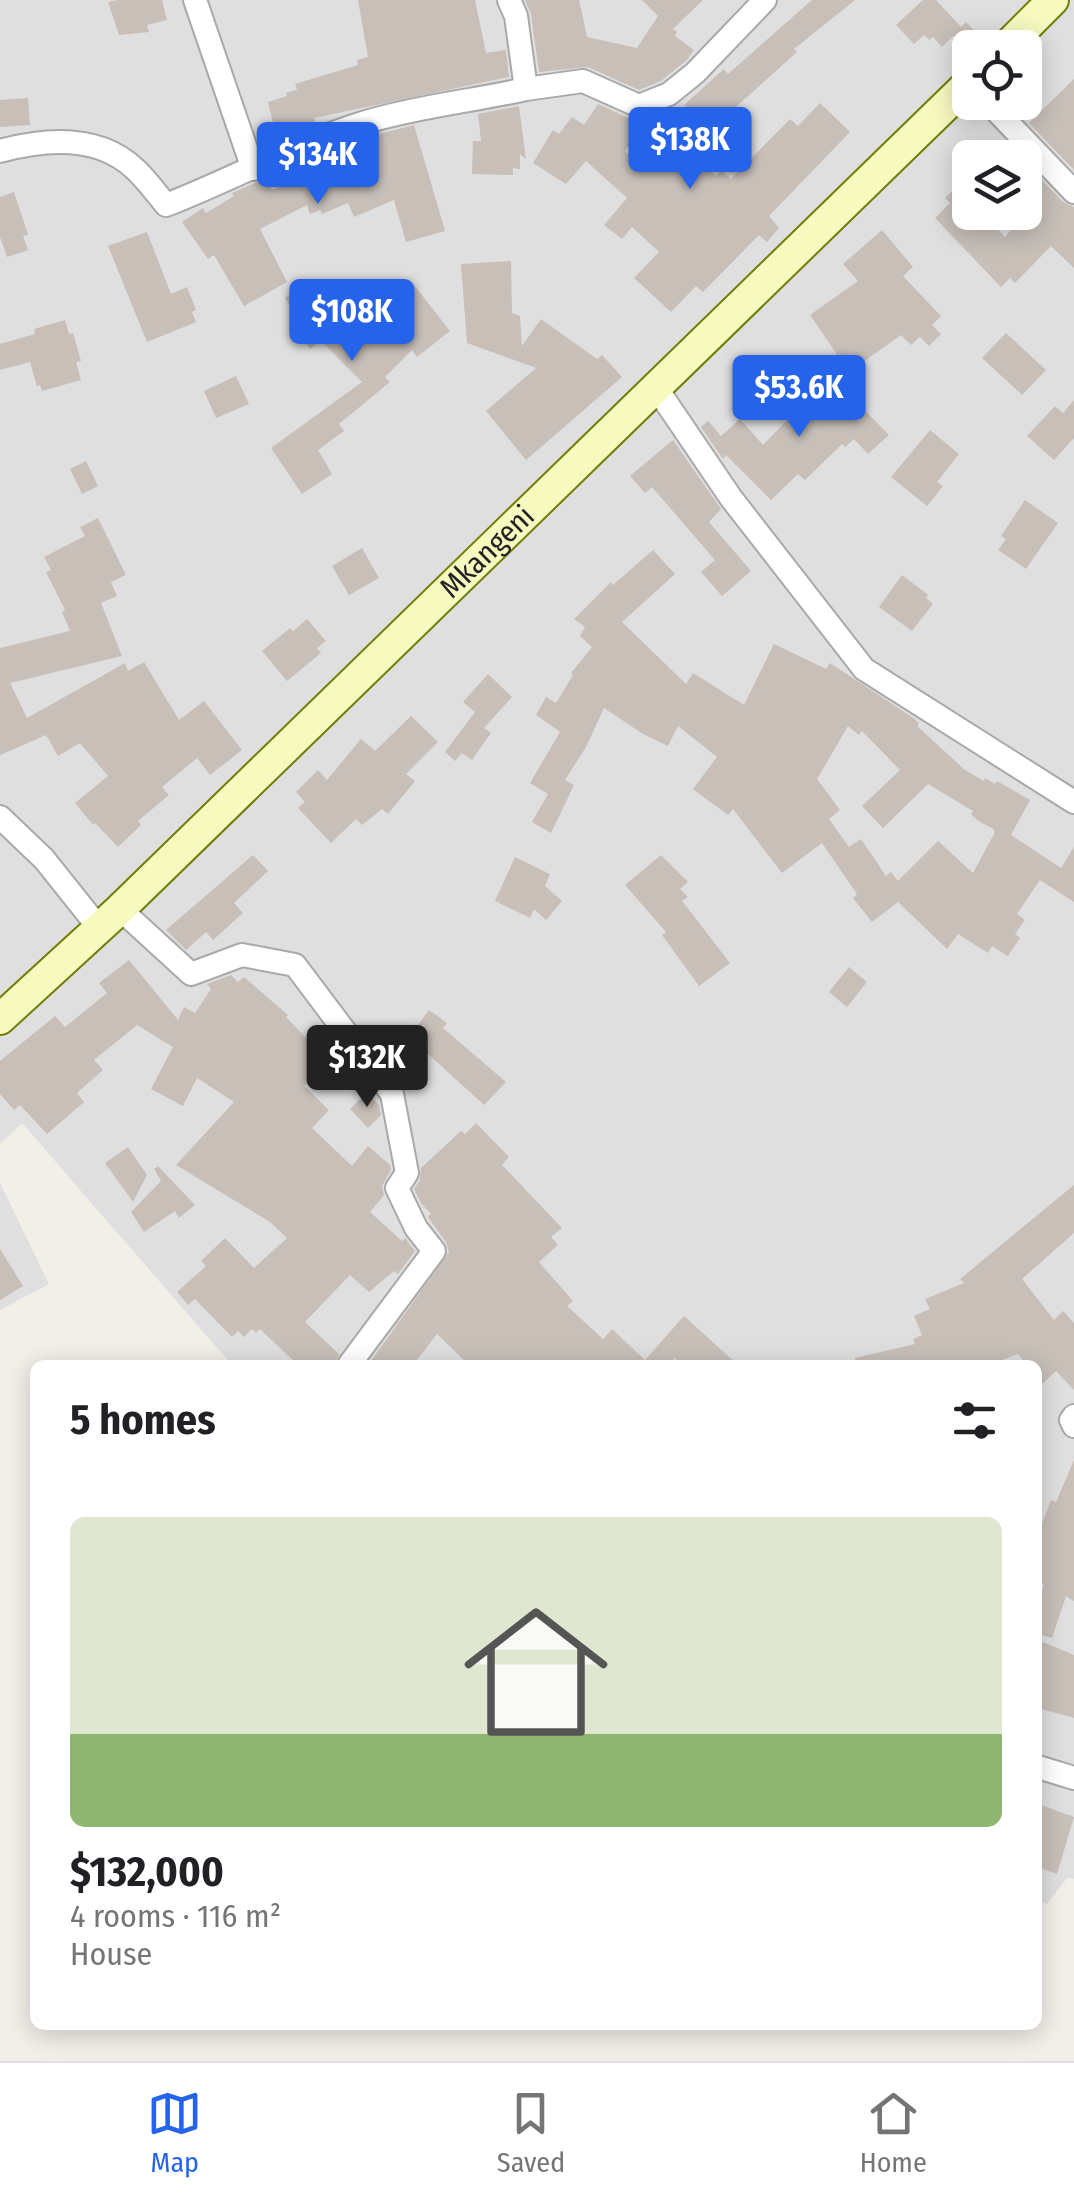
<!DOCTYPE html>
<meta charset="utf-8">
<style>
:root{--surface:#fff;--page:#f6f6f6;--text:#202124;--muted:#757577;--line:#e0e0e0;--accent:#2563eb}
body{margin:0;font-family:"Fira Sans Condensed",sans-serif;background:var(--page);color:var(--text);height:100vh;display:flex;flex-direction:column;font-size:38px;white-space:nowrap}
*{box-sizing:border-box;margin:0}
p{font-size:32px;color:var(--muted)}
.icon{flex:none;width:55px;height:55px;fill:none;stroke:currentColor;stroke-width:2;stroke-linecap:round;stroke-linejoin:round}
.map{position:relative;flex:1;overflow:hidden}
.details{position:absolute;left:30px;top:1360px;width:1012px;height:670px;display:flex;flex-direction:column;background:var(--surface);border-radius:15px;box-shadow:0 5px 25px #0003}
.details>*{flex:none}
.controls{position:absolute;left:952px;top:30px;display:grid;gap:20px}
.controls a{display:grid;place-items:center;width:90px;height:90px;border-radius:15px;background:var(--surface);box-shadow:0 5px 25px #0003;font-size:50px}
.price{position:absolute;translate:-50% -85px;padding:0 22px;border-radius:10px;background:var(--accent);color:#fff;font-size:32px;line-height:65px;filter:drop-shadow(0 2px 5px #0008)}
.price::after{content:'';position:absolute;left:50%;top:60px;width:30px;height:22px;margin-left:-15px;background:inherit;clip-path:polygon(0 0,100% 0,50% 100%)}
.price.active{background:#222;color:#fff}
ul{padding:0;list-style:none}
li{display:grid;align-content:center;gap:20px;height:530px;padding:0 40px}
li+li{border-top:2px solid var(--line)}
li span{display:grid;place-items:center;height:310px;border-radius:15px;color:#555}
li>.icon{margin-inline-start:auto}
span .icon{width:180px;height:180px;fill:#fffc;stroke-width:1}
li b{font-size:42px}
h2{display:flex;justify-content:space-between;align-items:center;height:120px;padding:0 40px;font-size:42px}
.tab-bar{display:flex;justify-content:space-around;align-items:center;height:140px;border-top:2px solid var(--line);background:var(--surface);font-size:28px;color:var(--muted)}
.tab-bar a{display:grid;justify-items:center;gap:5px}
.tab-bar .active{color:var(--accent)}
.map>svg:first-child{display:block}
.residential{fill:#e0dfdf;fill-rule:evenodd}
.building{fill:#c7bfb8;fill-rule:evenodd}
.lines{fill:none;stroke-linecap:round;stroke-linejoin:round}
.street-casing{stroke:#a9a9a9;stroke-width:26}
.secondary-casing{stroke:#707d05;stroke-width:34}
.street{stroke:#fff;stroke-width:22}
.secondary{stroke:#f7fabf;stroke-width:30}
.labels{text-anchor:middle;stroke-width:8;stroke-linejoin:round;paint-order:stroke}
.street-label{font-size:30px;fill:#222;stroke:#fff}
</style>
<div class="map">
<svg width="1074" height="2061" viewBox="0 0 1074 2061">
<rect width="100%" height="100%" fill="#f2efe9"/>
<path class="residential" d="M 0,0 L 1074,0 L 1074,1879 L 1067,1878 L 1047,1904 L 1038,1900 L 1038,1365 L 232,1365 L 22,1123 L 0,1144 ZM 970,48 L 1025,48 L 1025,102 L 970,102 ZM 970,158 L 1025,158 L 1025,212 L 970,212 Z
M 0,1183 L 49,1284 L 0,1310 Z"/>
<path class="building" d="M 118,0 L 162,0 L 167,20 L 147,25 L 149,32 L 119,35 L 108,2 Z
M 358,0 L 475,0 L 486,53 L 506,50 L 509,77 L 314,118 L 315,124 L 277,140 L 268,102 L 287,96 L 286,93 L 297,90 L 295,84 L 358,65 L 357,60 L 368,57 Z
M 525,0 L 579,0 L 587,37 L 637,48 L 658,16 L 642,0 L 703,0 L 673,29 L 677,32 L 675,36 L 694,50 L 687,60 L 661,81 L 639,90 L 588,67 L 539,72 L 531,14 Z
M 812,0 L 855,0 L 794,49 L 797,52 L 708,132 L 684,105 L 724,69 L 728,74 Z
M 923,0 L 936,0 L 961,27 L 966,22 L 978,34 L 963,48 L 953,36 L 942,47 L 933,37 L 929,40 L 924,35 L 914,44 L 896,25 Z
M 1074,79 L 1074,170 L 1029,123 Z
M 28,98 L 30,125 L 0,127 L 0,100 Z
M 820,103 L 850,132 L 769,216 L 779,228 L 767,242 L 759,235 L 703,292 L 696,286 L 671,312 L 634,278 L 659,252 L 632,227 L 622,239 L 604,225 L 627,198 L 586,161 L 566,184 L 533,163 L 553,130 L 559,134 L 572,117 L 584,125 L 598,104 L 633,120 L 646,119 L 625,151 L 627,154 L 656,129 L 688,158 L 691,155 L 716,176 L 721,170 L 731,179 L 790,119 L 798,126 Z
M 519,106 L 526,159 L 520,154 L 520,169 L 513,168 L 513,175 L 472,174 L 473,141 L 481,141 L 478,114 Z
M 414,125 L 445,231 L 406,242 L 394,200 L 354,217 L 348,203 L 322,214 L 320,210 L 310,214 L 307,205 L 260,229 L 287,282 L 244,306 L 214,255 L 208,259 L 182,222 L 203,208 L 206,213 L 234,196 L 232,193 L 266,178 L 272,190 L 332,166 L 327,156 L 343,149 L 344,152 L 376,138 L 375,135 Z
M 1025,162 L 1063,202 L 1074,207 L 1074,268 L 1051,246 L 1015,283 L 1010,278 L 1001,287 L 935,218 L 950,203 L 945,198 L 970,173 L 970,212 L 982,212 L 1005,237 L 1025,213 Z
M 14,192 L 28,235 L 23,236 L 28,250 L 7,257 L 0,237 L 0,197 Z
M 882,230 L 913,267 L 903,276 L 941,316 L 932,325 L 941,334 L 929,346 L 920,337 L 911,345 L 901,335 L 849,372 L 810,315 L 858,281 L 843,264 Z
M 147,232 L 171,294 L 187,287 L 196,310 L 192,312 L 196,322 L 147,342 L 108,246 Z
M 511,261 L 512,313 L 520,316 L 522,346 L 541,319 L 597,359 L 602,355 L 622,377 L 526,460 L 486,411 L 536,368 L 467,343 L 461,264 Z
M 305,285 L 310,293 L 314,290 L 320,299 L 337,287 L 362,325 L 414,285 L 450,331 L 417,357 L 412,350 L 385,377 L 390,382 L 339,424 L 344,431 L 318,450 L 332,474 L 302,494 L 271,448 L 362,382 L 321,341 L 310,349 L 290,321 L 297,316 L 285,298 Z
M 65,320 L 69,334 L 73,333 L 81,361 L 76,362 L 81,380 L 42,391 L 40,385 L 37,386 L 30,362 L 0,370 L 0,344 L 35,334 L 34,329 Z
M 1006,333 L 1046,370 L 1022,395 L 982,358 Z
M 236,376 L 249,404 L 216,418 L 204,391 Z
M 834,379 L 889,435 L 868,454 L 854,439 L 845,447 L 842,444 L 805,480 L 798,474 L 771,500 L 726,455 L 723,459 L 701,427 L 708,421 L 721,436 L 740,419 L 763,445 L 816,390 L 819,394 Z
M 1074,400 L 1074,438 L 1054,460 L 1027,436 L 1055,406 L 1063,413 Z
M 930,430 L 959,454 L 937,482 L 943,486 L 927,506 L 891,477 Z
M 673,440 L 721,509 L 709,522 L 751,571 L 722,596 L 701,572 L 715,560 L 652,487 L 645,493 L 630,476 Z
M 86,461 L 98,486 L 82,494 L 70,469 Z
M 1025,500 L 1058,523 L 1026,569 L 998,550 L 1006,539 L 1001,536 Z
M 98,518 L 126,575 L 111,582 L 117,596 L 101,603 L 122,656 L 10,683 L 27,718 L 125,663 L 128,671 L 144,662 L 179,720 L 204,701 L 242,750 L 210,775 L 197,758 L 162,787 L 169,795 L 138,821 L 141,825 L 118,847 L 95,823 L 93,825 L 75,803 L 108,776 L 80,743 L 58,756 L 46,735 L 0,755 L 0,648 L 70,631 L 62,612 L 65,610 L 46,572 L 51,570 L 44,557 L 85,536 L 80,527 Z
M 362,548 L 379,578 L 349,595 L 332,566 Z
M 653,550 L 675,574 L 622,622 L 686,684 L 693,673 L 744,705 L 774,644 L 826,669 L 830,663 L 915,719 L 919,724 L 917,726 L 965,770 L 984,781 L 985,778 L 995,784 L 997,781 L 1030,800 L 1011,835 L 1061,868 L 1074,847 L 1074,902 L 1040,880 L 1017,914 L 1025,920 L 1015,934 L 1020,938 L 1008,956 L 992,946 L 988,953 L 958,934 L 947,949 L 898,902 L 872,922 L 853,898 L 857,894 L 822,843 L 782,873 L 733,809 L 728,815 L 693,789 L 717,757 L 678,726 L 668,746 L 643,734 L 604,708 L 586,747 L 565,780 L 574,785 L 551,833 L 532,822 L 548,794 L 530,783 L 560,732 L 536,715 L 546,697 L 556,703 L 573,675 L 571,673 L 592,647 L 580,636 L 585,627 L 574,619 L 611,582 L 613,585 ZM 848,726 L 859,735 L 862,731 L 900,770 L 862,806 L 883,828 L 928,784 L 973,811 L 971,814 L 977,820 L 993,829 L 995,832 L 973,873 L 938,841 L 898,881 L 891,872 L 886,876 L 861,839 L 849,847 L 829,819 L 840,810 L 817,779 Z
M 902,575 L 928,595 L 926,598 L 933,604 L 912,631 L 879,607 Z
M 307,619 L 326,641 L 317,648 L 321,653 L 287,681 L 262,651 L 290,628 L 293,631 Z
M 488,674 L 512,697 L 484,728 L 491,733 L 472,760 L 462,753 L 455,761 L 445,752 L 475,712 L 463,702 Z
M 411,716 L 438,742 L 406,774 L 415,781 L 388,814 L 382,809 L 362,825 L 356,819 L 331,843 L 298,808 L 305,802 L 296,792 L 318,770 L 327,780 L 361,739 L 375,751 Z
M 253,855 L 268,871 L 234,903 L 243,913 L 213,940 L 206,932 L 186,950 L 166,930 Z
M 661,855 L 688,882 L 680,889 L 688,897 L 682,901 L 730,963 L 699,986 L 662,935 L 666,932 L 625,885 Z
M 515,857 L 550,874 L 545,886 L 562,901 L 546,920 L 534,909 L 530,918 L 495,901 Z
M 129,960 L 178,1020 L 184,1007 L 195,1013 L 211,989 L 207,984 L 231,975 L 238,982 L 244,977 L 288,1015 L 286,1017 L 329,1062 L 304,1086 L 329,1110 L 312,1128 L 352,1166 L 368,1146 L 390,1165 L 391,1170 L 382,1186 L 384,1195 L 370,1212 L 402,1241 L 405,1238 L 415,1251 L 398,1274 L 394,1271 L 369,1292 L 350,1275 L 305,1322 L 339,1354 L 334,1365 L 298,1365 L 260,1329 L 256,1333 L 252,1329 L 244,1337 L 238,1331 L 232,1337 L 195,1299 L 188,1305 L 177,1292 L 206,1266 L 201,1261 L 225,1238 L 254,1268 L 287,1238 L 270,1222 L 176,1165 L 234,1102 L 197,1078 L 183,1106 L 151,1089 L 173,1047 L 137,1025 L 94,1060 L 103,1070 L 77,1093 L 84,1102 L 47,1134 L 20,1105 L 14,1110 L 0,1094 L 0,1061 L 55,1016 L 65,1027 L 107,993 L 99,983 Z
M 849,967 L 867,982 L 847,1007 L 829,992 Z
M 429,1010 L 447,1023 L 443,1028 L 506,1082 L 484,1105 L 428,1054 L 411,1077 L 390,1062 Z
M 367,1093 L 379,1105 L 381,1115 L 368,1128 L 350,1109 Z
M 476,1123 L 509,1157 L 502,1165 L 562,1228 L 551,1237 L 558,1245 L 539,1262 L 573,1301 L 567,1306 L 603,1339 L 612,1329 L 645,1360 L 684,1316 L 738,1365 L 683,1365 L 675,1358 L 668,1365 L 469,1365 L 437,1334 L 413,1365 L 368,1365 L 449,1252 L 446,1242 L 428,1217 L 431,1214 L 421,1203 L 414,1189 L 420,1180 L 421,1168 L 461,1131 L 465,1134 Z
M 128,1147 L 147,1175 L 133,1202 L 105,1163 Z
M 158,1166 L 195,1205 L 179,1218 L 175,1211 L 144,1232 L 131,1212 L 161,1181 L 154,1169 Z
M 1074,1185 L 1074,1233 L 1022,1279 L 1054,1320 L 1063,1311 L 1074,1323 L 1074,1390 L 1056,1371 L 1038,1388 L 1038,1365 L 1027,1365 L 1018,1354 L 989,1365 L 856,1365 L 855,1358 L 915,1344 L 913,1339 L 922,1335 L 914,1316 L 930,1309 L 925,1299 L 964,1283 L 960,1279 Z
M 0,1249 L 23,1286 L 0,1300 Z
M 1074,1460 L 1074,1601 L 1066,1596 L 1052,1638 L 1038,1634 L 1038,1606 L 1044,1585 L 1038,1582 L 1038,1534 L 1051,1500 L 1056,1502 Z
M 1043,1642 L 1074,1655 L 1074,1718 L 1038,1708 L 1038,1656 Z
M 1038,1804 L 1074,1817 L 1057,1874 L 1038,1867 Z"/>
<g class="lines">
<g class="street-casing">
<path id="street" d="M 195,0 L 253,169
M 526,89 L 583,81 L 639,106 L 669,94 L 695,73 L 765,0
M 988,102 L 1074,192
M 0,151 C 44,139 98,134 135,169 C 146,179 156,193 166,205 C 233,179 297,143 366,122 C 419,106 473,101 526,89 L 516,16 L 509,0
M 657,389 L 731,498 L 864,669 L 1074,802
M 0,817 L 44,859 L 99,928
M 120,909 L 191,974 L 242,955 L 295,965 L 392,1094 L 407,1173 L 397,1188 L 416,1228 L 434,1251 L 349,1365
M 1074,1416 L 1071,1420 L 1074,1426
M 1038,1767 L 1074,1778"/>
</g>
<g class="secondary-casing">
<g id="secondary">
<path d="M 1005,48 L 1053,0"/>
<path id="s1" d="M 0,1019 L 120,909 L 970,82"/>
</g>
</g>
<use href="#street" class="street"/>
<use href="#secondary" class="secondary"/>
</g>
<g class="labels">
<g class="street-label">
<text dy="10" stroke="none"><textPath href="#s1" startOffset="675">Mkangeni</textPath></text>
</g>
</g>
</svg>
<div class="controls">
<a><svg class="icon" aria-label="locate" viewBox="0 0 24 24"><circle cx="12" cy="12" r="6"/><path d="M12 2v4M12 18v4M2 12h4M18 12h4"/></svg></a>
<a><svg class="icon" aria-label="layers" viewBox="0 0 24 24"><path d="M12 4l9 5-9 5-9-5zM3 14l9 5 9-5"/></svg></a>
</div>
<b class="price" style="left:690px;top:192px">$138K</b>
<b class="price" style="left:318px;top:207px">$134K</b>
<b class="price" style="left:352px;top:364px">$108K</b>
<b class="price" style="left:799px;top:440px">$53.6K</b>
<b class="price active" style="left:367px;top:1110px">$132K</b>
<section class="details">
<h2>5 homes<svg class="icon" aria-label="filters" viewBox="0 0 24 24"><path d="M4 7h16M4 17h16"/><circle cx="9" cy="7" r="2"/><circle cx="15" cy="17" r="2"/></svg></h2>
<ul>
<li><span style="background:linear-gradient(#dfe7d0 70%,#8fb573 0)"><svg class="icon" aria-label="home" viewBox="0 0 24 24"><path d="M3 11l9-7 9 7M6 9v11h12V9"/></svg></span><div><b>$132,000</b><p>4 rooms · 116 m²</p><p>House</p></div></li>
</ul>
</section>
</div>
<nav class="tab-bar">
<a class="active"><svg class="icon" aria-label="map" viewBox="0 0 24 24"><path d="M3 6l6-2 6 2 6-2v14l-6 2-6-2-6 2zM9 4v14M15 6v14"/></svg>Map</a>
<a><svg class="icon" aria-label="saved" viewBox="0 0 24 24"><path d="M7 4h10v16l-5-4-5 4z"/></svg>Saved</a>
<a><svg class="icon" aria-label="home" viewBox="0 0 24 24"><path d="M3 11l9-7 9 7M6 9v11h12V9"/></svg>Home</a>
</nav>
